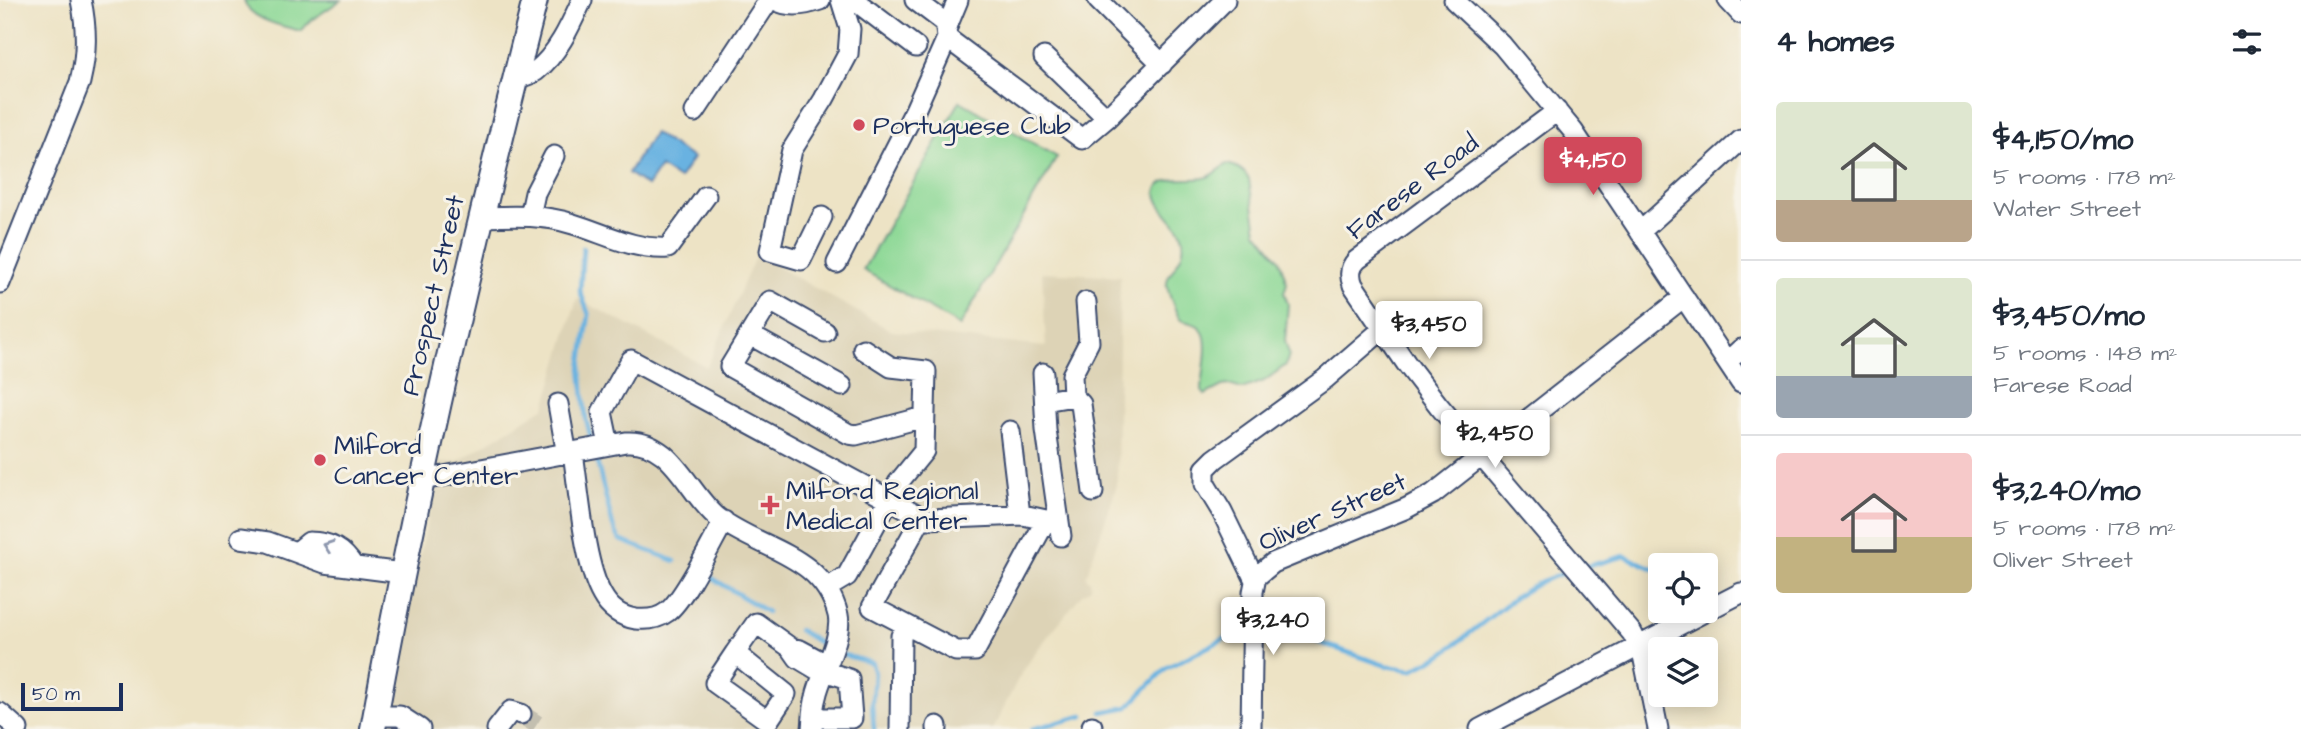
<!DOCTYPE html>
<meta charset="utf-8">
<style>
:root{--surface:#fff;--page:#f6f6f7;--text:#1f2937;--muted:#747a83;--line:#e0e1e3;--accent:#d1495b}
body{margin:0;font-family:"Architects Daughter",sans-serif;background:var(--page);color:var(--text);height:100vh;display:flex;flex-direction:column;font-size:26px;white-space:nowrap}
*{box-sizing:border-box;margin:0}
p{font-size:23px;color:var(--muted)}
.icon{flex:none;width:38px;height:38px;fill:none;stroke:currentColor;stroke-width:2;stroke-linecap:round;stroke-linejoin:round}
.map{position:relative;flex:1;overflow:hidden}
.drawer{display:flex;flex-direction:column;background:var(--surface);width:560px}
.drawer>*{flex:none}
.buttons{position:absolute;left:1648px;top:553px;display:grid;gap:14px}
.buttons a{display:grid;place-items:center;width:70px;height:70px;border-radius:7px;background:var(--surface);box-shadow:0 4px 18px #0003;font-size:35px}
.scale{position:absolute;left:21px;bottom:18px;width:102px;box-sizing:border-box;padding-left:7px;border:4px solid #1b2f5e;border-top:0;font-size:19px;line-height:24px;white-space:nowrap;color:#1b2f5e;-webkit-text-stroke:5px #f7f3e8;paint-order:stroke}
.price{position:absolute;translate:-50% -60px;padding:0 16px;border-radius:7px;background:#fff;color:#222;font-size:23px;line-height:46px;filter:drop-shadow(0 2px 4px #0008)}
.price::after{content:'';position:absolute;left:50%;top:42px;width:21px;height:16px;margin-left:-10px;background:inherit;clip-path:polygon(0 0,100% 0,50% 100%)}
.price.selected{background:var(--accent);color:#fff}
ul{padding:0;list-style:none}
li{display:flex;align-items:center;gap:21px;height:175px;padding:0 35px}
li+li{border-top:2px solid var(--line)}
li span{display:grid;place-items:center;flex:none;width:196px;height:140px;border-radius:7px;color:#555}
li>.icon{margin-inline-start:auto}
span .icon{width:84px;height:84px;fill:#fffc;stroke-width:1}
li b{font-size:30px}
h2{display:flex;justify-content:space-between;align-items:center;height:84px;padding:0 35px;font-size:30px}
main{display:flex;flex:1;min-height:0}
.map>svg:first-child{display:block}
.built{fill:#ddd3b6}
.green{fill:#8cd895;stroke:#54847a;stroke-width:2}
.water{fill:#69b2e1;stroke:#4270a0;stroke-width:2}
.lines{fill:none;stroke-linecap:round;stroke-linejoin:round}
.stream{stroke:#69b2e1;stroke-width:4.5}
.minor-tunnel{stroke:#c3bfb0;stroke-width:19;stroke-dasharray:19 10;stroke-linecap:butt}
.minor-casing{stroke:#3a4a6d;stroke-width:23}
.major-casing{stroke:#3a4a6d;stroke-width:28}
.minor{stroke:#fff;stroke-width:19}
.major{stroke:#fff;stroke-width:24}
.oneway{stroke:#8d97ae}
.poi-dot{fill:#d1495b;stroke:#f7f3e8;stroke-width:2.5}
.labels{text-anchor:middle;stroke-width:6;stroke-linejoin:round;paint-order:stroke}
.poi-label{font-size:26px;fill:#1b2f5e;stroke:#f7f3e8;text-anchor:start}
.street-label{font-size:26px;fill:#1b2f5e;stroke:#f7f3e8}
</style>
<main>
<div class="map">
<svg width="1741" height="729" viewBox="0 0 1741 729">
<rect width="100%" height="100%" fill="#f7f3e8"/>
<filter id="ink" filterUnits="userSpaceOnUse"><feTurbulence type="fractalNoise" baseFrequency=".0143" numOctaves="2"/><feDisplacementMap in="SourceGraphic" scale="14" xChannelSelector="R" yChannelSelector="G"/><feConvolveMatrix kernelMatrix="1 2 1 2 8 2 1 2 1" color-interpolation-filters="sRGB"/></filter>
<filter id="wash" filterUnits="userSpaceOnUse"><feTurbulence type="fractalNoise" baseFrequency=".00686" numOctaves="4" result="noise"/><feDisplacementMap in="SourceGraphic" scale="28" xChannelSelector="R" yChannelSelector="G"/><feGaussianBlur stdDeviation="1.57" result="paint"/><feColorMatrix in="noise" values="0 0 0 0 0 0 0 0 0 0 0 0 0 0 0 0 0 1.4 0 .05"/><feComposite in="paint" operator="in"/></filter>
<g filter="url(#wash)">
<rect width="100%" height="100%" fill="#ede3c5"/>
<path class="built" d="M 756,255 L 892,331 L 1046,347 L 1042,272 L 1120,276 L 1117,485 L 1086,577 L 1090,581 L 1091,588 L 1082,594 L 1037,650 L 1018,679 L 993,729 L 393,729 L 399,653 L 440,462 L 457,462 L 545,407 L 577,298 L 707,367 Z"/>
<path class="green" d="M 244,0 L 341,0 L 310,21 L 300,31 C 283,26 249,20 244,0 Z
M 960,101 L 1057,157 L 960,326 L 863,270 Z
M 1227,164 C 1238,167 1244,170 1249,180 L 1257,231 L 1279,259 L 1287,283 L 1284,293 L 1288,304 L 1285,341 L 1289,354 L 1286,365 L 1264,381 L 1242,389 L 1229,385 L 1222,386 L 1205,395 L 1202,391 C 1202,377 1210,344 1203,332 C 1198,322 1190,324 1181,320 C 1178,319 1168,292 1167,286 C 1164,271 1192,259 1181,232 C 1176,220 1149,201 1158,187 C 1166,175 1192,181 1204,178 C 1212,177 1220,169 1227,164 Z"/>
<path class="water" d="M 654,133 L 693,158 L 679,179 L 660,167 L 647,186 L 628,173 Z"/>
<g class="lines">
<path class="stream" d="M 583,248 L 580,291 L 589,315 L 581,368 L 586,419 L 592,443
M 595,454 L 613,526 L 620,540 L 675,561
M 1584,567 L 1625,556 L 1661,572
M 704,573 L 767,612
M 1264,626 L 1292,633 L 1387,666 L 1412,670 L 1443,654 L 1517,596 L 1542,581 L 1564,573
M 799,630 L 821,644
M 844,655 L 872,663 L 874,672 L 872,704 L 874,729
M 1102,712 L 1128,707 L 1166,668 L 1226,638 L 1246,630
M 1032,729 L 1083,716"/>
</g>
</g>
<g filter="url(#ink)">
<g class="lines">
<path class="minor-tunnel" d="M 521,714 L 544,729"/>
<g class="minor-casing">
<path id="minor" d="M 775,0 C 789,8 806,5 820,0
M 854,0 L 916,47
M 915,0 L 948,25
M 958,0 L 946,29 L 947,38 L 1082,139 L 1107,118 L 1044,57
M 1098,0 L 1162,64
M 1454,0 L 1502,45 L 1573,131 L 1741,383
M 1728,0 L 1741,14
M 515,79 C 522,77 530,75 536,71 C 558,54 571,24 582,0
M 1557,111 L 1357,260 C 1350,267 1349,275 1353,285 L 1406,363 L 1439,406 L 1632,633 L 1643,655 L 1658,729
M 695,112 L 769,0
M 1107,118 L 1225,0
M 530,216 L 535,193 L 554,156
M 480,217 C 512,216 542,214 573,224 C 606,234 633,250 668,248 L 706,196
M 822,217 L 801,260 L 770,251 L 792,150 L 824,99 L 848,54 L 850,29 L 841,0
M 1640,232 L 1741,140
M 837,263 L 915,110 L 947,38
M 0,283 L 80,82 C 87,53 87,29 81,0
M 825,332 L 770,301 L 730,367 L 849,434 L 856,435 L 924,417
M 750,335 L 842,386
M 1727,362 L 1741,349
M 1043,373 L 1046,430 L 1061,536
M 1073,396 L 1072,375 L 1089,342 L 1086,302
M 1045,401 L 1073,396 L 1081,404 L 1093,492
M 558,404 L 567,455
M 1010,431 L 1020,515
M 609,445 L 602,412 L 631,360 L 922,517 L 928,519 L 1023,515 L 1046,520 L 1058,518
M 573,453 C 579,491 584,564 602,595 C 609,608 621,617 636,619 C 646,620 658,619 667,612 C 684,600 712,542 724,521
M 422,480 L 626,442 C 672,439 687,492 717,517 C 760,550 823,554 838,615 C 843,639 821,673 816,697 C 813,707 813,718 812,729
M 922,517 L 872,607 L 956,651 L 975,651 L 1046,520
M 241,538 L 268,542 L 325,563 L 402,573
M 297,552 L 309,542 C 330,542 343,549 354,567
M 1255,580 L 1222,512 L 1205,484 L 1205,469 L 1215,459 L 1325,379 L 1384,328
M 827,588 L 847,576 L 898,483 L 924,451 L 926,371 L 891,367 L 863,349
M 1706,611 L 1741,593
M 735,653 L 715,683 L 768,721 L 786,694 L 735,653 L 756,623 L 791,648
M 823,673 L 798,658 L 791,648 L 800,650 L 826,664
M 0,713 L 18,729
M 375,716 L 400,716 L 420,729
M 813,718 L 852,718 L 849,679 L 824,671
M 937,726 L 937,729
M 497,729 L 511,711 L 521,714
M 900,729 L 901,636 L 906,625
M 1092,729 L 1092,726
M 1251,729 L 1253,592 L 1256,577 L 1273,563 L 1407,508 L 1433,494 L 1684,297
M 1480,729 L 1706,611"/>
</g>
<g class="major-casing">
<path id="major" d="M 373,729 C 417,484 474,242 535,0"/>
</g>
<use href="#minor" class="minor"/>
<use href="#major" class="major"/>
</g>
<defs><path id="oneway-chevron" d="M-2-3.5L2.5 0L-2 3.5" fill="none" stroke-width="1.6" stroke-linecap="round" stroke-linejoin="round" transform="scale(1.75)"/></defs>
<use class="oneway" href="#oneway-chevron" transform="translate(328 546) rotate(-161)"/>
</g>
<g class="poi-dot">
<circle cx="859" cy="125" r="7"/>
<circle cx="320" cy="460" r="7"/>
<path d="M766.5 494.5h7v7h7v7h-7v7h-7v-7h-7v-7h7z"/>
</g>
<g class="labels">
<g class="poi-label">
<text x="873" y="134">Portuguese Club</text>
<text x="334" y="454">Milford<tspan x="334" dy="30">Cancer Center</tspan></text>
<text x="786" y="499">Milford Regional<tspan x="786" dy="30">Medical Center</tspan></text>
</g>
<g class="street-label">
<text transform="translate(1412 186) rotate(-37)" y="9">Farese Road</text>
<text transform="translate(432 295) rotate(-77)" y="9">Prospect Street</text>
<text transform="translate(1332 511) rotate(-24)" y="9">Oliver Street</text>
</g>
</g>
</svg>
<div class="buttons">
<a><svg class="icon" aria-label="locate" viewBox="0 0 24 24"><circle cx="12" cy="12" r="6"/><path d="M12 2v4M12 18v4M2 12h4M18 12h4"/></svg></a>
<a><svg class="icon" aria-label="layers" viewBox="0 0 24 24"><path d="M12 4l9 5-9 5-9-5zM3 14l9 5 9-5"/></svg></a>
</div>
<div class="scale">50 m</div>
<b class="price selected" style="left:1593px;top:197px">$4,150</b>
<b class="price" style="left:1429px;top:361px">$3,450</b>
<b class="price" style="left:1495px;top:470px">$2,450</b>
<b class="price" style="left:1273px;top:657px">$3,240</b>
</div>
<section class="drawer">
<h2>4 homes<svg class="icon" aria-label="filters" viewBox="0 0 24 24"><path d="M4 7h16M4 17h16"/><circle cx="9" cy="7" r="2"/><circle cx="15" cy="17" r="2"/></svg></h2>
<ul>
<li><span style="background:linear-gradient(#dfe7d0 70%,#b9a48a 0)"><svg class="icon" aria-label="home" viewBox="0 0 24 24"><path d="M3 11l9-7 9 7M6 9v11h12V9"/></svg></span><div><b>$4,150/mo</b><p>5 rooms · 178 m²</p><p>Water Street</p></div></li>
<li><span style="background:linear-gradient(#dfe7d0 70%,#9aa5b1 0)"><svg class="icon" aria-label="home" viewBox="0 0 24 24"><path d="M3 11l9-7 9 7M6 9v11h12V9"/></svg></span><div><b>$3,450/mo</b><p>5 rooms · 148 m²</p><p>Farese Road</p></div></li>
<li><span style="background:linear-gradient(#f6c9c9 60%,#c2b280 0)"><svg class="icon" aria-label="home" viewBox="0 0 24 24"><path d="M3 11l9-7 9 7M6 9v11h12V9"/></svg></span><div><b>$3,240/mo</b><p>5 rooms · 178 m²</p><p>Oliver Street</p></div></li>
</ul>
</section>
</main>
